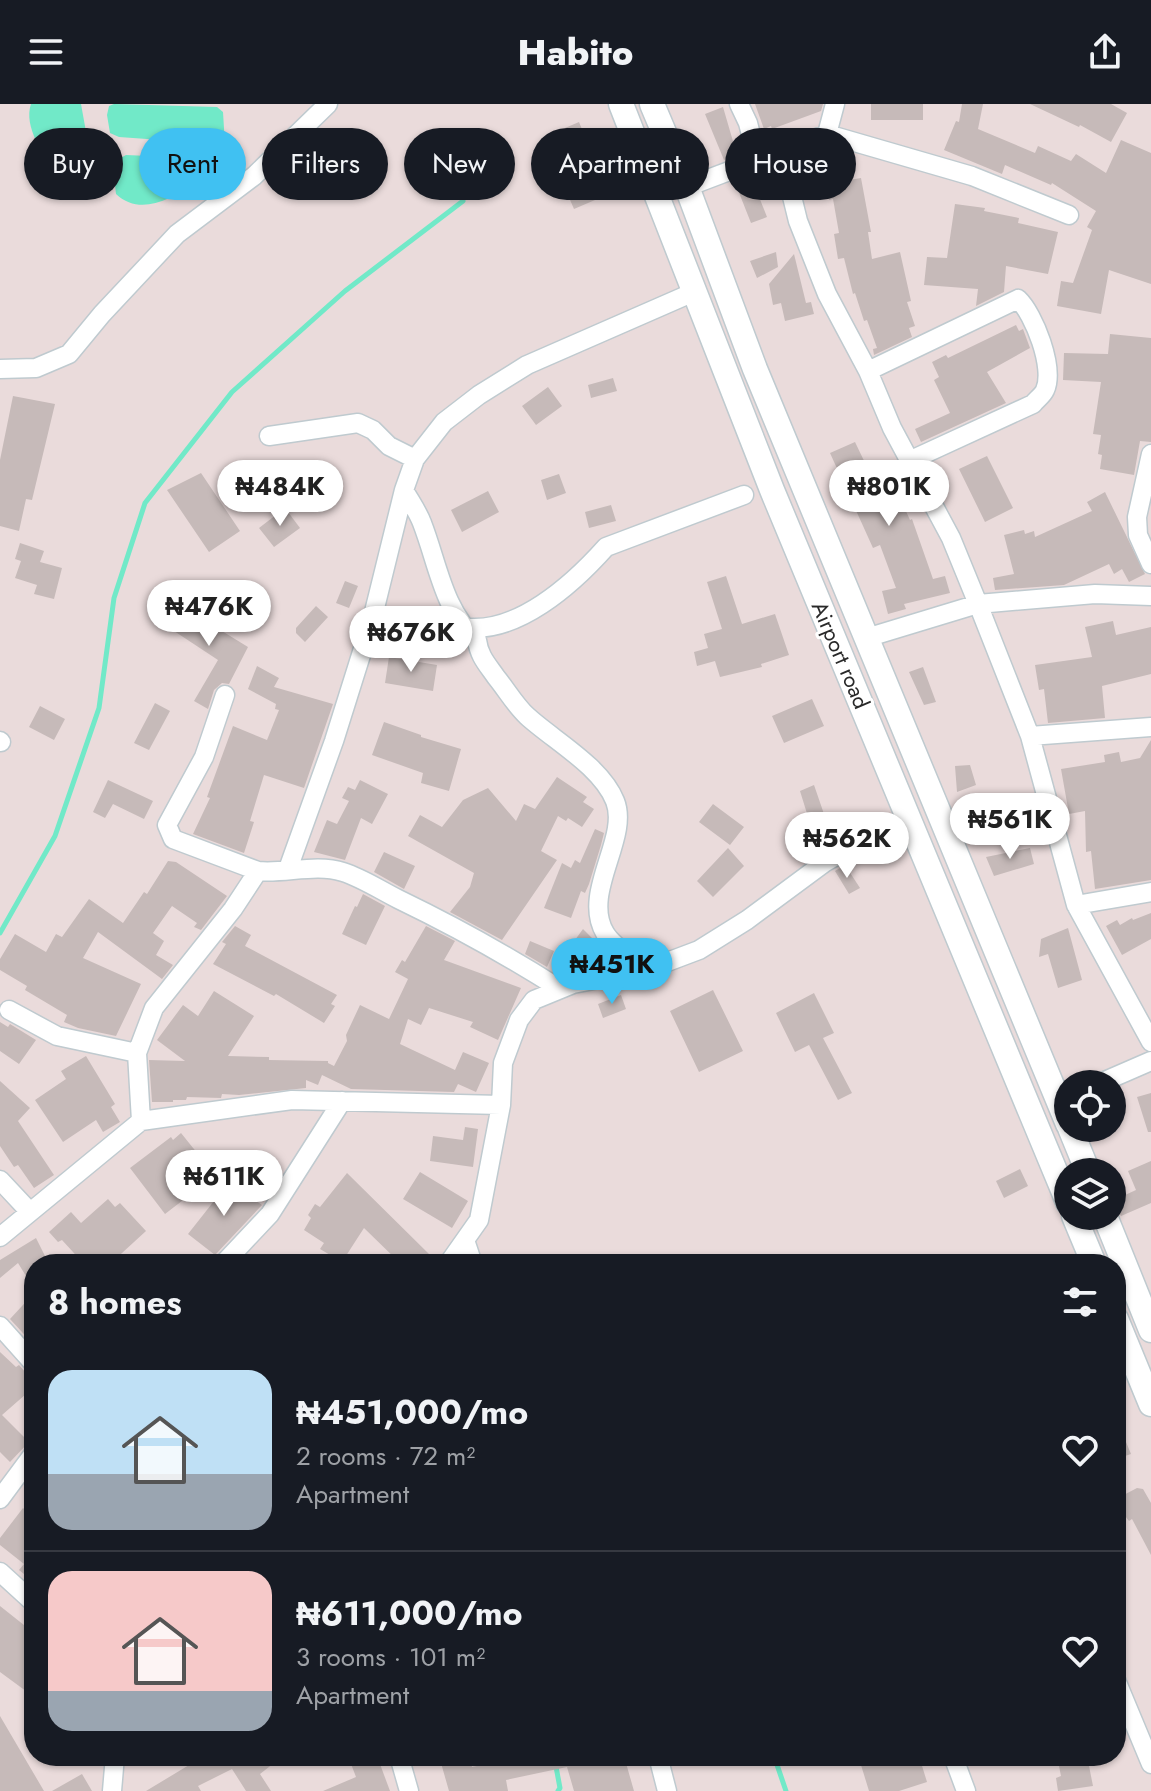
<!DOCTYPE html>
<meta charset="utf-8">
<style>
:root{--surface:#171b24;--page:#242831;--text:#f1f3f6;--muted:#9ea1a6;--line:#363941;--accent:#40c1f2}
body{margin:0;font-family:Jost,sans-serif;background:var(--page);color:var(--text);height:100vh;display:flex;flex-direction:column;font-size:30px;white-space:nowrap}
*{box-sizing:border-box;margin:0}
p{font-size:26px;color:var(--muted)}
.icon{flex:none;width:44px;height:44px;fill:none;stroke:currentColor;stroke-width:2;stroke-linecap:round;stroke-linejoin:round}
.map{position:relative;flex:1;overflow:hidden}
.side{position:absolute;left:24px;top:1150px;width:1102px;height:512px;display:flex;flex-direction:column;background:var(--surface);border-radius:32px;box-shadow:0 2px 6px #0004}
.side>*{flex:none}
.banner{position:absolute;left:24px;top:24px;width:1104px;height:72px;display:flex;gap:16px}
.fabs{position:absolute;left:1054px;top:966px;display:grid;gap:16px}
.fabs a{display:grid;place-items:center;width:72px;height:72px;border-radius:50%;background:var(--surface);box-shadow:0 2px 6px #0004;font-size:40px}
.price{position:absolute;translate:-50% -68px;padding:0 18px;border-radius:28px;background:#fff;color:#222;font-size:26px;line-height:52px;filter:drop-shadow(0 2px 4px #0008)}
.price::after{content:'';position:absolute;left:50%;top:48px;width:24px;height:18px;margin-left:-12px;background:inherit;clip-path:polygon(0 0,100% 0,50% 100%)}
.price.on{background:var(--accent);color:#111}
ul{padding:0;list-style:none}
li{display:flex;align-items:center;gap:24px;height:200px;padding:0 24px}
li+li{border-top:2px solid var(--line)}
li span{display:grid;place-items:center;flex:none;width:224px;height:160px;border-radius:24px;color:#555}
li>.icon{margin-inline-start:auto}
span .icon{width:96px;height:96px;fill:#fffc;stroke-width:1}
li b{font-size:34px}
h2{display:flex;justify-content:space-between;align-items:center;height:96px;padding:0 24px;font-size:34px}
.chip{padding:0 28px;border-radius:36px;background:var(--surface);box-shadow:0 2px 6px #0004;font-size:28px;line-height:72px}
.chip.on{background:var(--accent);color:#111}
header{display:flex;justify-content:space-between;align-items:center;height:104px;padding:0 24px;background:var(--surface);font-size:36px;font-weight:800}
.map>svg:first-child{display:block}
.water{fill:#71e9c8}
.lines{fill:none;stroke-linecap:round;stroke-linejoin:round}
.stream{stroke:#71e9c8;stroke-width:5}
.building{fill:#c6bab9}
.street-casing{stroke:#bfcacf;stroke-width:21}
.secondary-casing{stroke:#bfcacf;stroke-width:27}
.street{stroke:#fff;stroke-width:18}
.secondary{stroke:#fff;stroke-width:24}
.labels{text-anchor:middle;stroke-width:6;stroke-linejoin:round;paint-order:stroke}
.street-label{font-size:22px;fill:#292929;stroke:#fff}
</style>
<header><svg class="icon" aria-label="menu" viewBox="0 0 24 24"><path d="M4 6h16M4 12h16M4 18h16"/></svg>Habito<svg class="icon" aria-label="share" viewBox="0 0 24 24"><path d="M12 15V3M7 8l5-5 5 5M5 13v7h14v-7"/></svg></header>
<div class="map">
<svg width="1151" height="1687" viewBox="0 0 1151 1687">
<rect width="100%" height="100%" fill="#eadbdb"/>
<path class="water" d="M 31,0 L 81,0 L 92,61 L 87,71 L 78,74 L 56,70 C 44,51 23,23 31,0 Z
M 114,0 L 217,3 L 223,8 L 225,41 L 205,46 L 161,36 L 119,33 L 110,29 L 107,11 L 109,2 Z
M 126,51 L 172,53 L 186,56 L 191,63 L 192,81 C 170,96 139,112 116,90 C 115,75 110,58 126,51 Z"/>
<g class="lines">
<path class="stream" d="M 0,829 L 55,732 L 99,604 L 114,494 L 145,399 L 232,288 L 345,187 L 463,97
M 554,1652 L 560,1684 L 558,1687
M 774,1652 L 786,1687"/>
</g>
<path class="building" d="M 755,0 L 823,0 L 821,7 L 772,25 L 771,22 L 764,25 Z
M 871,0 L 923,0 L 923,16 L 871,16 Z
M 962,0 L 983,0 L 978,25 L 1035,49 L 1038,42 L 1071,57 L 1076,50 L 1106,69 L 1121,36 L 1151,49 L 1151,180 L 1109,166 L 1101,210 L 1057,202 L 1061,177 L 1073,179 L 1092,126 L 1087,123 L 1096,107 L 1052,79 L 1051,81 L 1005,61 L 1002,70 L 944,46 L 956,17 L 959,18 Z
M 1030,0 L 1111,0 L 1127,9 L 1111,38 L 1080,21 L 1079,23 Z
M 723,3 L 737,51 L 724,56 L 705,10 Z
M 579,18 L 590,45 L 576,51 L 565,24 Z
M 571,62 L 578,79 L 600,70 L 609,90 L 574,105 L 558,68 Z
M 861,74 L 871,128 L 868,128 L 872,155 L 900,148 L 911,197 L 907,198 L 915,222 L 909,224 L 912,233 L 874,251 L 873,245 L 877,244 L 867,216 L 864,217 L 855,189 L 853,190 L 844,154 L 838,155 L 834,130 L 839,129 L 833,95 L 829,96 L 826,80 Z
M 752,75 L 767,113 L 751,119 L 736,81 Z
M 955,100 L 985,104 L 984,107 L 1019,114 L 1018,119 L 1058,128 L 1048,170 L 1006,162 L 1004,188 L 976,202 L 978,185 L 924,181 L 927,153 L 947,154 Z
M 776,148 L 778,163 L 757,174 L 750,157 Z
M 794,150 L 806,199 L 811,198 L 814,210 L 785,217 L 781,199 L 773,201 L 769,180 Z
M 1016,221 L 1019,227 L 1023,225 L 1030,244 L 987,268 L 1006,299 L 921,338 L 915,325 L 950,309 L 934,276 L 939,273 L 932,258 L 946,251 L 948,254 Z
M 1110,230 L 1151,234 L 1151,338 L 1140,337 L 1134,371 L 1100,365 L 1102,351 L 1098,350 L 1101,331 L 1093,330 L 1101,278 L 1063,276 L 1064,249 L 1108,250 Z
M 613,274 L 617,287 L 591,294 L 588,281 Z
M 548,283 L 562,302 L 536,321 L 522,302 Z
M 13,292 L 55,300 L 32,396 L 26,395 L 19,427 L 0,422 L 0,356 Z
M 855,338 L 867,363 L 883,356 L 890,372 L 900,368 L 905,381 L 896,385 L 910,416 L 912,415 L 933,475 L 945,472 L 950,489 L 904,500 L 906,505 L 888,510 L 882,487 L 896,484 L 880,441 L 873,444 L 830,349 Z
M 987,352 L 1013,404 L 985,418 L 959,365 Z
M 201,369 L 240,427 L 209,448 L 167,386 Z
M 559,370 L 566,389 L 547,396 L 541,376 Z
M 488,387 L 499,408 L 462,428 L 451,406 Z
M 1105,388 L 1145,470 L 1129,478 L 1122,465 L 1114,470 L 1109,460 L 1064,481 L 995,486 L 993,474 L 1014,470 L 1004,431 L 1024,426 L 1025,430 L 1034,427 L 1035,433 L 1092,407 L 1087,398 Z
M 611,401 L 616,417 L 589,424 L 585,408 Z
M 285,404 L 300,424 L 274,443 L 259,424 Z
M 20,439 L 44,447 L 40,458 L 62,464 L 54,495 L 34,490 L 37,481 L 15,474 L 21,457 L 15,455 Z
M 726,472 L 742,520 L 775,510 L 789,551 L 761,560 L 762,563 L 720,573 L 715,557 L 697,562 L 694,548 L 708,544 L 704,530 L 722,525 L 707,478 Z
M 345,477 L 358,482 L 349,504 L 336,499 Z
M 184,497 L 207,511 L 204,516 L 248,543 L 229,580 L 222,579 L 214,586 L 208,605 L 194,597 L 218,556 L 168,523 Z
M 316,502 L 328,513 L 305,538 L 296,529 L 296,524 Z
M 1113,517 L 1116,531 L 1151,523 L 1151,570 L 1102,582 L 1105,614 L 1048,619 L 1044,585 L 1039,586 L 1035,561 L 1092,553 L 1085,523 Z
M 389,553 L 437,561 L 433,587 L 385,579 Z
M 257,562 L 279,574 L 274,583 L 333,600 L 304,684 L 264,671 L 250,717 L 254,718 L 244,749 L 193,730 L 210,694 L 207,693 L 233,622 L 267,636 L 279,606 L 275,605 L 276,600 L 248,585 Z
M 923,563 L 936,598 L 924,601 L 909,568 Z
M 812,595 L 824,622 L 784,639 L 772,612 Z
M 155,599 L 170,607 L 149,646 L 134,639 Z
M 40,602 L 65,615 L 54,636 L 29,623 Z
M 384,618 L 421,631 L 421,633 L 461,645 L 449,687 L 421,679 L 423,669 L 372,651 Z
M 1151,636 L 1151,776 L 1095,785 L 1091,747 L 1086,748 L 1085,707 L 1069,710 L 1061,665 L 1105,658 L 1104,651 L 1119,648 L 1121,658 L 1140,654 Z
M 970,661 L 976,681 L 957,688 L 955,662 Z
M 557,673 L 587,693 L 583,698 L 594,705 L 582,723 L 568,714 L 566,717 L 558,712 L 541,747 L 557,756 L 502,836 L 450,808 L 470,783 L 474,769 L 408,732 L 420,711 L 442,723 L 463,696 L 488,684 L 516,717 L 524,700 L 535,705 Z
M 108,676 L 153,697 L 144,715 L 113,700 L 105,714 L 93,708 Z
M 360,676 L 388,690 L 372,720 L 361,714 L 345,756 L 314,748 L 327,716 L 337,720 L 349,697 L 342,694 L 348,683 L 355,686 Z
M 814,681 L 824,710 L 809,716 L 800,687 Z
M 713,700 L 744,723 L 730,741 L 699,718 Z
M 595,725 L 604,729 L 601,741 L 589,780 L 585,789 L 581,787 L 571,814 L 544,804 L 562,759 L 571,764 L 575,756 L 580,759 Z
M 728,744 L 744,762 L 713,793 L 697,777 Z
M 1030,744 L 1034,760 L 994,772 L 986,753 Z
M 384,748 L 415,762 L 404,785 L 374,768 Z
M 168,757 L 176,758 L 227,792 L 201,826 L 194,823 L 197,819 L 172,802 L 153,829 L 164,837 L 156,851 L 173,861 L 162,875 L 98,828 L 83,854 L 141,880 L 116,932 L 78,924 L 64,918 L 67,911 L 25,886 L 27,882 L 0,866 L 0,855 L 15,830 L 46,848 L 56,830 L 62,833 L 89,795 L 123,819 L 144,788 L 147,790 Z
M 845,761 L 860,784 L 849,790 L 835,767 Z
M 363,790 L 385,802 L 366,841 L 342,830 L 355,802 L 357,803 Z
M 1151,809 L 1151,835 L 1122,851 L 1106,822 L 1117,816 L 1120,821 L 1132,814 L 1133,816 Z
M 235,822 L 251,831 L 245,842 L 337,891 L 331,900 L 335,902 L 324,919 L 276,890 L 274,892 L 213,860 L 226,840 L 222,838 Z
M 426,822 L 455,837 L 444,856 L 521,884 L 498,936 L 470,923 L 473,918 L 429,904 L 421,921 L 408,915 L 400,940 L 455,966 L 463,948 L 489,959 L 476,988 L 458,980 L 454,988 L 351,985 L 322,971 L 318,981 L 306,976 L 306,984 L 239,991 L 222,990 L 221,994 L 187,993 L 186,996 L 173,996 L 173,998 L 152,998 L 149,956 L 185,957 L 157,936 L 183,901 L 198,912 L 214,887 L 254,912 L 228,952 L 269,953 L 269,956 L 328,957 L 328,959 L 334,962 L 347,937 L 346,931 L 360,901 L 389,915 L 408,875 L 395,868 L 402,856 L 405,858 Z
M 1068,824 L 1082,876 L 1058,884 L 1048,850 L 1039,853 L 1041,835 Z
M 583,825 L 596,838 L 573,868 L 559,858 Z
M 530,837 L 554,847 L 547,863 L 525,850 Z
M 713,886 L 743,947 L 699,968 L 670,907 Z
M 814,889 L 834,929 L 823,934 L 852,989 L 838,996 L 809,941 L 795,948 L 776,909 Z
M 621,891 L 626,905 L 603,914 L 598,900 Z
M 0,918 L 8,923 L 10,920 L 36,936 L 19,960 L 0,947 Z
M 86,952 L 115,1000 L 111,1003 L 120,1018 L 103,1028 L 96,1016 L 63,1038 L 35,996 L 66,975 L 61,967 Z
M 0,977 L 30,1004 L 18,1017 L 54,1071 L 34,1084 L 18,1061 L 14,1063 L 0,1042 Z
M 1151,989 L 1151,1028 L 1148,1028 L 1137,993 Z
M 465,1023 L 478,1025 L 473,1063 L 430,1057 L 433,1032 L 463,1036 Z
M 181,1029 L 210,1065 L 217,1070 L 165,1110 L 130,1064 L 171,1033 L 173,1036 Z
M 1151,1057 L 1151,1099 L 1121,1112 L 1112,1097 L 1136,1086 L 1128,1067 Z
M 1020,1065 L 1028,1082 L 1004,1094 L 996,1077 Z
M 420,1068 L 468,1097 L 452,1124 L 403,1095 Z
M 347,1069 L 429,1150 L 420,1160 L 401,1160 L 364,1124 L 342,1158 L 320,1145 L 324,1139 L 304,1126 L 311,1114 L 308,1111 L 315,1100 L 320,1103 Z
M 229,1078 L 262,1101 L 215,1151 L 188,1130 Z
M 108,1095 L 115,1103 L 120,1099 L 146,1127 L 110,1160 L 84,1160 L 62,1136 L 58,1138 L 49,1128 L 71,1108 L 81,1119 Z
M 36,1134 L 49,1160 L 34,1160 L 34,1185 L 18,1159 L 0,1174 L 0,1156 Z
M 34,1189 L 34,1241 L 10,1215 Z
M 0,1248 L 16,1263 L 19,1261 L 26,1269 L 34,1272 L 34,1283 L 2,1311 L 29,1338 L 10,1358 L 0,1348 Z
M 1116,1314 L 1131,1350 L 1116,1355 Z
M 1137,1384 L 1143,1385 L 1151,1399 L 1151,1451 L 1132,1415 L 1129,1417 L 1116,1400 L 1116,1395 Z
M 23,1404 L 34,1414 L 34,1478 L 19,1466 L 24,1460 L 0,1441 L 0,1434 Z
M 0,1502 L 34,1529 L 34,1593 L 0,1568 Z
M 0,1612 L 44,1687 L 0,1687 Z
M 204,1652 L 283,1652 L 260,1670 L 271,1687 L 246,1687 L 232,1665 L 198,1682 L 201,1687 L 146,1687 Z
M 348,1652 L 377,1652 L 390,1687 L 323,1687 L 356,1673 Z
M 439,1652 L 469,1652 L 472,1663 L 526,1652 L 624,1652 L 634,1687 L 574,1687 L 567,1663 L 506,1676 L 508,1687 L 449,1687 Z
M 907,1652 L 919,1652 L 927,1678 L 899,1687 L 869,1687 L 861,1661 L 874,1657 L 876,1662 Z
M 1057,1652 L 1087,1652 L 1093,1682 L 1058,1687 L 1056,1674 L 1061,1672 Z
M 82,1670 L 92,1687 L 52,1687 Z"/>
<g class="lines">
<g class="street-casing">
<path id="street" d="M 739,0 L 748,19 L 758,58
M 827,30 L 972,72 L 1069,111
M 793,45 L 783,56 L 798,117 L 827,190 L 868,267 L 892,324 L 951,434 L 978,500 L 1030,632 L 1076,801 L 1151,938
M 687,83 L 827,30 L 835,0
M 0,265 L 36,264 L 69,250 L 102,210 L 177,130 L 254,72 L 328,0
M 868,267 L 1018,195 C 1034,210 1055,264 1045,286 C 1043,291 1036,296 1033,300 L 909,357
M 269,332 L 358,319 L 373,326 L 389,342 L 415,355
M 1151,350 L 1137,413 L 1138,431 L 1151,460
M 404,386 C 410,397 418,408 422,419 C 438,460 443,506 477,536 C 479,552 487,560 496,573 C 506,585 515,601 527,612 C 553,636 601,662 615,697 C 630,734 581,789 605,829 C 613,843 634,855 646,866
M 462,523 C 516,532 573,480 606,443 L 744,391
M 866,534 L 978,500 L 1095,490 L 1151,492
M 225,591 L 204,653 L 167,721 L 173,735 L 258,767
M 1030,632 L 1151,623
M 0,637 L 1,638
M 288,765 L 334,637 L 372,516 L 404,386 L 415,355 L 444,318 L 479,291 L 527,261 L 694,188
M 1076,801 L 1151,788
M 9,906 L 57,932 L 137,949
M 1098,980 L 1151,957
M 141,1017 L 292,996 L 501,1001
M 0,1076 L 30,1108
M 0,1133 L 141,1017 L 137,949 L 154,904 L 233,805 L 258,767 C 285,770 316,759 343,768 C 362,774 380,786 398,795 C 454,822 508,852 560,885
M 465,1136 L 473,1160
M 223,1160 L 270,1110 L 342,997
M 448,1160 L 479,1116 L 501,1001 L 503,959 L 519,916 L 534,896 L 573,880 L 646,866 L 699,846 L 747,816 L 824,759 L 873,731 L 901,725 L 914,727
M 0,1222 L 34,1260
M 0,1395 L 34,1349
M 0,1468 L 34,1499
M 1116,1576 L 1151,1660
M 399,1652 L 409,1687
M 658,1652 L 667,1687
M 953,1652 L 966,1687
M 112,1687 L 115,1652"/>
</g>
<g class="secondary-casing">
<path id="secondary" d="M 621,0 L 772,386 L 1068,1098
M 652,0 L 687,83 L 755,265 L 1068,1020
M 1070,1024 L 1088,1068
M 1074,1112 L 1094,1160
M 1105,1112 L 1151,1226
M 1116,1215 L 1151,1300"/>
</g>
<use href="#street" class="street"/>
<use href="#secondary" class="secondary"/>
</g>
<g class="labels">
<g class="street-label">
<text transform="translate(841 551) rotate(67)" y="8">Airport road</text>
</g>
</g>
</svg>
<div class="fabs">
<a><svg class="icon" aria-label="locate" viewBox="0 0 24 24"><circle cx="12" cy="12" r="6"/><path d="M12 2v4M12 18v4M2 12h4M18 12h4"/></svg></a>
<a><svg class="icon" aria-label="layers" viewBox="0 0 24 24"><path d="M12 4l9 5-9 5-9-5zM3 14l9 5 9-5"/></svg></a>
</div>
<b class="price" style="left:280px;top:424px">₦484K</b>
<b class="price" style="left:889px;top:424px">₦801K</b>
<b class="price" style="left:209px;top:544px">₦476K</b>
<b class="price" style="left:411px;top:570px">₦676K</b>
<b class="price" style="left:1010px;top:757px">₦561K</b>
<b class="price" style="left:847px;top:776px">₦562K</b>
<b class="price on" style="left:612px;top:902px">₦451K</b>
<b class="price" style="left:224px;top:1114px">₦611K</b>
<div class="banner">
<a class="chip">Buy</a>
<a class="chip on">Rent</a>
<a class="chip">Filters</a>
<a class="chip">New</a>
<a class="chip">Apartment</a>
<a class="chip">House</a>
</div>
<section class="side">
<h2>8 homes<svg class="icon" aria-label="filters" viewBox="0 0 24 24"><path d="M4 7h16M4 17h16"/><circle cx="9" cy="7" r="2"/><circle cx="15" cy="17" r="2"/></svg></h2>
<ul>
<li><span style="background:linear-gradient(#bfe0f5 65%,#9aa5b1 0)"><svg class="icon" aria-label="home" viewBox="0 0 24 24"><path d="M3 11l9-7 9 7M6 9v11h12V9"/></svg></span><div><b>₦451,000/mo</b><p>2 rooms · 72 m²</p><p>Apartment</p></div><svg class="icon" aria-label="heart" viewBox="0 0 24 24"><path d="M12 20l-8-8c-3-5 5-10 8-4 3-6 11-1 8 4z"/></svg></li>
<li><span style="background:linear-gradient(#f6c9c9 75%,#9aa5b1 0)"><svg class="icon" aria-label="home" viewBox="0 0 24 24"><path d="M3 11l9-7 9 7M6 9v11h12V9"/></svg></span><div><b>₦611,000/mo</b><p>3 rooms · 101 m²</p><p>Apartment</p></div><svg class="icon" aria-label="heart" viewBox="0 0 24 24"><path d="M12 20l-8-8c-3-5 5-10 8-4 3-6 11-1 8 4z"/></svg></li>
</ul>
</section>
</div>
